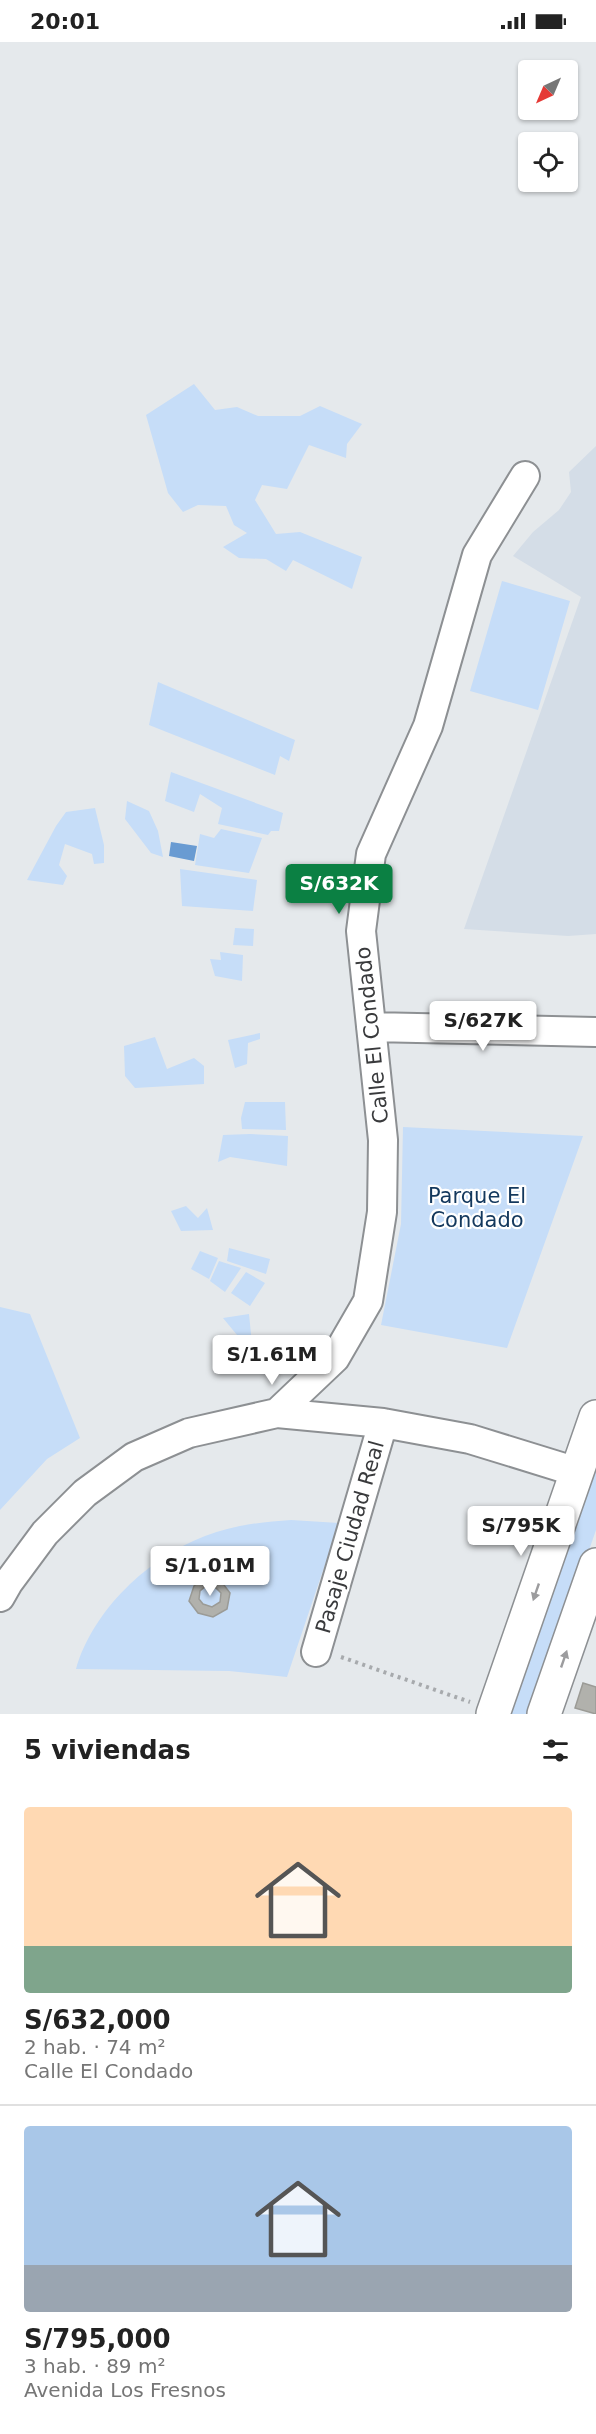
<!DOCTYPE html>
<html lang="es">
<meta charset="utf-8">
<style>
:root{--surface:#fff;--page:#f2f2f2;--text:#222;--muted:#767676;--line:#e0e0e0;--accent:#0b8043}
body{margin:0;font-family:"DejaVu Sans",sans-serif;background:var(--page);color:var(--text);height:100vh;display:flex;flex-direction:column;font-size:22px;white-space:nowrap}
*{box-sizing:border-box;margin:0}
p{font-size:20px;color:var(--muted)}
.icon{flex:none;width:33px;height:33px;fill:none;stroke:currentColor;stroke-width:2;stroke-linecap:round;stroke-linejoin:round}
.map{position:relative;height:1672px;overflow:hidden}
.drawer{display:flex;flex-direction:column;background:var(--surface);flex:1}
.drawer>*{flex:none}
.needle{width:39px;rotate:224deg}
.controls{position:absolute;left:518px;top:18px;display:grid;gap:12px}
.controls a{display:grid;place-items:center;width:60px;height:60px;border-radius:6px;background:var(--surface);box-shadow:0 2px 4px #0004;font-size:30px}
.price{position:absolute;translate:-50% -51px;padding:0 14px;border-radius:6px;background:#fff;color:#222;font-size:20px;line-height:39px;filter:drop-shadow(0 2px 3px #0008)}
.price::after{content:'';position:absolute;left:50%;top:36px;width:18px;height:14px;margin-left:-9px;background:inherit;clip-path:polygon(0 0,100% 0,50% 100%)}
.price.current{background:var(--accent);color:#fff}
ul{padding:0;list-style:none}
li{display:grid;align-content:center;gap:12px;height:318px;padding:0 24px}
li+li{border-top:2px solid var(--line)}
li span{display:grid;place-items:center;height:186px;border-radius:6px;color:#555}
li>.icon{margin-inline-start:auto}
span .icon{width:108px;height:108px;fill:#fffc;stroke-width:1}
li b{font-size:26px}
h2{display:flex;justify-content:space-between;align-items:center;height:72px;padding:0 24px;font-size:26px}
.status{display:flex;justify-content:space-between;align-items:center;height:42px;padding:0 30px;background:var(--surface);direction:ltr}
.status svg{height:16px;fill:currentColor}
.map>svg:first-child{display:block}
.built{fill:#d4dde7}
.green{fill:#c6ddf8}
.water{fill:#699bd2}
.building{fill:#b1b1ac;stroke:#9b9b96;stroke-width:1.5;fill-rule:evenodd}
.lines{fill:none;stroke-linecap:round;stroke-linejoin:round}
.street-casing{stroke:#8d9093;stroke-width:32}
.secondary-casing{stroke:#8d9093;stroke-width:36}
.path{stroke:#a7aaad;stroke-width:4;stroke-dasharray:3 4.5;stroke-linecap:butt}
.street{stroke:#fff;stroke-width:28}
.secondary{stroke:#fff;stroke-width:33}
.oneway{fill:#9c9c9e}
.labels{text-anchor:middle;stroke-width:4.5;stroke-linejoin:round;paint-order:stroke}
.street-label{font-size:21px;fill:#393a3c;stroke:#fff}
.park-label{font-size:21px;fill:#13385d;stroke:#fff}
</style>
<div class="status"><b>20:01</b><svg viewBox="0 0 49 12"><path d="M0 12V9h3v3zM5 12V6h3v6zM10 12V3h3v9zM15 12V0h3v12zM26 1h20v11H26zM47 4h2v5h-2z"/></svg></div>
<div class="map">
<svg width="596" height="1672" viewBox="0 0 596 1672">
<rect width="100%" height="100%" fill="#e5e9ec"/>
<path class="built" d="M 596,404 L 596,892 L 568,894 L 464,887 L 581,555 L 513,514 L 533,490 L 559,468 L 571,450 L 569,430 Z"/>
<path class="green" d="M 194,342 L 215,368 L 237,365 L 258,374 L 300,374 L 320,364 L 362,382 L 347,402 L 346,416 L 309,403 L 287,447 L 262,443 L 255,458 L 276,492 L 300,490 L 362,515 L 352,547 L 293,518 L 286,529 L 266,517 L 239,516 L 223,505 L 247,491 L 234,483 L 226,464 L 198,463 L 183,470 L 168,451 L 146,373 Z
M 502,539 L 570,559 L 538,668 L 470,649 Z
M 158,640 L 295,698 L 289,719 L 280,714 L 275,733 L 149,683 Z
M 171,730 L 283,771 L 279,789 L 271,789 L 268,793 L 218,782 L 222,766 L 200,752 L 194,770 L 165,759 Z
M 127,759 L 149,769 L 158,789 L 163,815 L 151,811 L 125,777 Z
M 95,766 L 104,803 L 104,821 L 94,822 L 92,812 L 65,802 L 59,823 L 67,834 L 63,843 L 27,838 L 56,784 L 66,770 Z
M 221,787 L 262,796 L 249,831 L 195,823 L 200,792 L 214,796 Z
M 180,827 L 257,838 L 253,869 L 182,864 Z
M 235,886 L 254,887 L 253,904 L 233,903 Z
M 220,910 L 243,913 L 242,939 L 215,934 L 210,917 L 221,918 Z
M 260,991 L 260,997 L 248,1001 L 247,1022 L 235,1026 L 228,998 Z
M 155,995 L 167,1027 L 194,1016 L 204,1024 L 204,1042 L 135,1046 L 125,1034 L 124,1004 Z
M 245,1060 L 285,1060 L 286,1088 L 242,1087 L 241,1076 Z
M 403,1085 L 583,1094 L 507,1306 L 381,1283 L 401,1182 Z
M 250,1092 L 288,1094 L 287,1124 L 230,1115 L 218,1120 L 223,1093 Z
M 186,1164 L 198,1176 L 207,1166 L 213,1188 L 181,1189 L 171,1169 Z
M 229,1206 L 270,1217 L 266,1232 L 227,1219 Z
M 200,1209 L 218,1216 L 209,1237 L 191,1227 Z
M 219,1219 L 241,1226 L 225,1250 L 210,1239 Z
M 246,1230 L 265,1241 L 250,1264 L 231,1251 Z
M 0,1265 L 30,1272 L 80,1396 L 47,1417 L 0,1468 Z
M 249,1272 L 252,1302 L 274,1322 L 266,1328 L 223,1276 Z
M 596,1410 L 596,1488 L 532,1672 L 507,1672 Z
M 291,1478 L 339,1481 L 287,1635 L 229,1629 L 76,1627 C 93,1568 148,1516 205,1494 C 233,1483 262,1480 291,1478 Z"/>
<path class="water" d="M 171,800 L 197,804 L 194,819 L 169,814 Z"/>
<path class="building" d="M 209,1534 L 221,1539 L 230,1551 L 227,1567 L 213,1575 L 198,1571 L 189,1559 L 194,1544 ZM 207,1543 L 216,1546 L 221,1551 L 220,1560 L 212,1565 L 203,1562 L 199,1557 L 200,1549 Z
M 583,1641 L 596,1645 L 596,1672 L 575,1666 Z"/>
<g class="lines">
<g class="street-casing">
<path id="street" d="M 371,985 L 596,990
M 277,1371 L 335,1316 L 368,1259 L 382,1170 L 383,1098 L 361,889 L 371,812 L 428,684 L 477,513 L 525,434
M 0,1555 L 8,1541 L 45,1491 L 85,1451 L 134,1415 L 189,1391 L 277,1371 L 383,1381 L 470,1397 L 577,1430
M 316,1610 L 383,1381"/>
</g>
<g class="secondary-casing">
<path id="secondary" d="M 493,1672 L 596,1375
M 544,1672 L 596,1523"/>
</g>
<path class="path" d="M 341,1615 L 470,1660"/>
<use href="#street" class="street"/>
<use href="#secondary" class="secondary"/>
</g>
<defs><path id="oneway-solid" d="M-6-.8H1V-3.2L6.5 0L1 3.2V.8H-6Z" transform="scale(1.5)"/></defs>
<g class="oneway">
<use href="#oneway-solid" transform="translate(536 1550) rotate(109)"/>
<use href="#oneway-solid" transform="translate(564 1617) rotate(-71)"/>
</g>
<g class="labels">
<g class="street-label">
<text transform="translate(372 993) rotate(-96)" y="7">Calle El Condado</text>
<text transform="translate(350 1495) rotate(-74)" y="7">Pasaje Ciudad Real</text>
</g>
<g class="park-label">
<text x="477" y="1161">Parque El<tspan x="477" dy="24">Condado</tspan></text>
</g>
</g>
</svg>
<div class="controls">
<a><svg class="needle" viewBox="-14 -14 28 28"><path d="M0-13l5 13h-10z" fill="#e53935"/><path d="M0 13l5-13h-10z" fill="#767676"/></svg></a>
<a><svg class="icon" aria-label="locate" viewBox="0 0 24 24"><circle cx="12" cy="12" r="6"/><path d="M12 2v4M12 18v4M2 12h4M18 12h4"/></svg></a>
</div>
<b class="price current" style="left:339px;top:873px">S/632K</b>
<b class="price" style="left:483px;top:1010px">S/627K</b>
<b class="price" style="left:272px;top:1344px">S/1.61M</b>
<b class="price" style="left:521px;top:1515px">S/795K</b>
<b class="price" style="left:210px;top:1555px">S/1.01M</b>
</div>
<section class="drawer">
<h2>5 viviendas<svg class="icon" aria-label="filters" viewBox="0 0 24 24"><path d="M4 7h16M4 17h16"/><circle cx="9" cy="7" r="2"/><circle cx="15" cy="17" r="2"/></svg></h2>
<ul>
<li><span style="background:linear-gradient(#ffd9b3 75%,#7fa58c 0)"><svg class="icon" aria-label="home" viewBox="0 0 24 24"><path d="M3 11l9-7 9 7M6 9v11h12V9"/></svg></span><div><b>S/632,000</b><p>2 hab. · 74 m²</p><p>Calle El Condado</p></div></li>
<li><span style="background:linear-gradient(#a9c7e8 75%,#9aa5b1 0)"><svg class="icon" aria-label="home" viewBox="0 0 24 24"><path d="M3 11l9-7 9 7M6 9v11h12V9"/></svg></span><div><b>S/795,000</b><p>3 hab. · 89 m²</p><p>Avenida Los Fresnos</p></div></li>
</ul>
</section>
